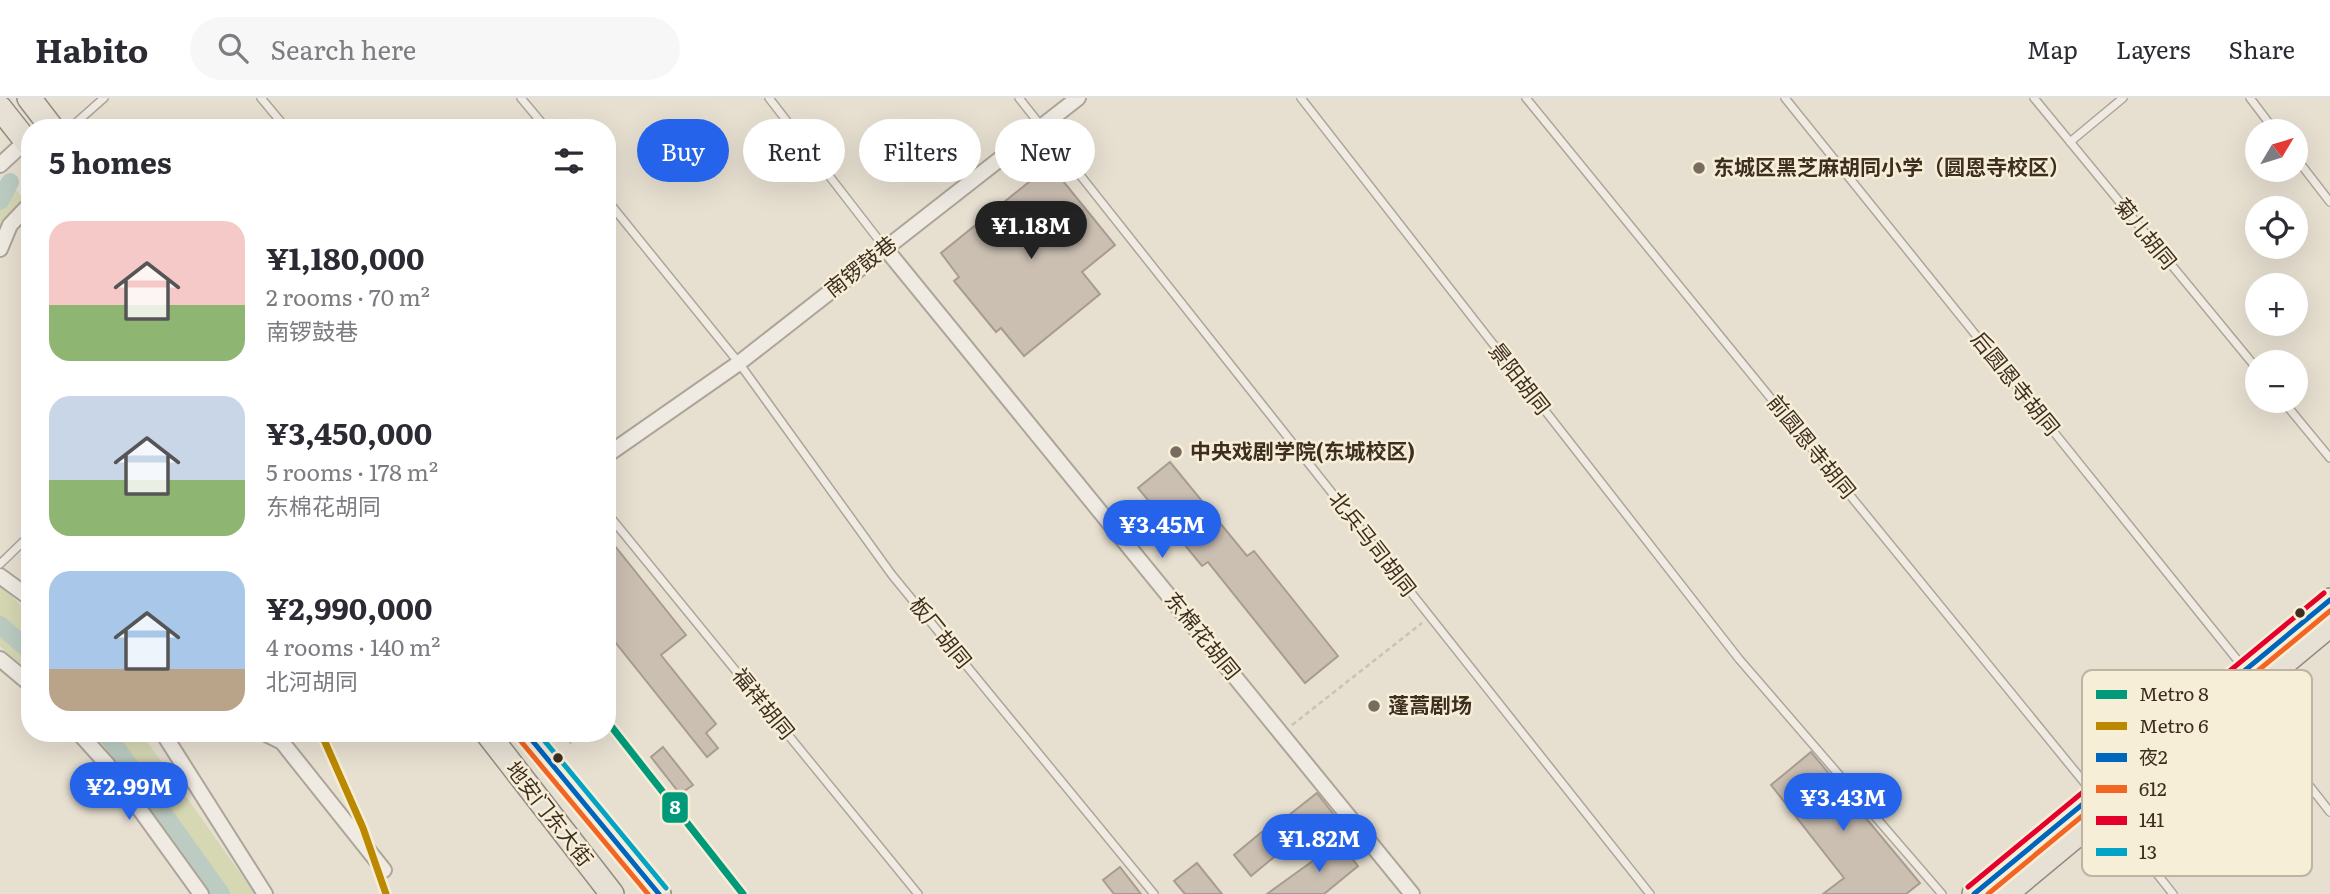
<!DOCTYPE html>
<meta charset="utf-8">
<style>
:root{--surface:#fff;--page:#f7f7f7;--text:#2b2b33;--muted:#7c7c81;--line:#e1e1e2;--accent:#2563eb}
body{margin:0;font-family:Literata,"Noto Sans SC",serif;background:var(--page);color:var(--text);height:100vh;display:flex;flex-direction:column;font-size:26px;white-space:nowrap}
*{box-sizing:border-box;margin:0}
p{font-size:23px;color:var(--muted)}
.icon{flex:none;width:38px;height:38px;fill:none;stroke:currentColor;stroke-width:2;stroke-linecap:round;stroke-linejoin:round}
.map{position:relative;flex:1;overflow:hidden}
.side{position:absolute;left:21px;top:21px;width:595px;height:623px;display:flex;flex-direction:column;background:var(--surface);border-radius:28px;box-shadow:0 7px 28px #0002}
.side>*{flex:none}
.banner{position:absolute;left:637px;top:21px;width:665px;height:63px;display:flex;gap:14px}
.needle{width:46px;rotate:52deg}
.buttons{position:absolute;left:2245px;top:21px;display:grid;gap:14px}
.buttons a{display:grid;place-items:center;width:63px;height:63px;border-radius:50%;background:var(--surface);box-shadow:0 7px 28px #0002;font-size:35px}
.price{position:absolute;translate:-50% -60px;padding:0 16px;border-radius:24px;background:var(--accent);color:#fff;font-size:23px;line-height:46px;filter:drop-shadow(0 2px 4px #0008)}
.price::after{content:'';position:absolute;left:50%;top:42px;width:21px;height:16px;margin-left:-10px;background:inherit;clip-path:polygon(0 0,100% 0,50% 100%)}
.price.on{background:#222;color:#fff}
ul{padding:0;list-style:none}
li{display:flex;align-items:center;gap:21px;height:175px;padding:0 28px}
li span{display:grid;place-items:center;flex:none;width:196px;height:140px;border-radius:21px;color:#555}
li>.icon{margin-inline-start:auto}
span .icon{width:84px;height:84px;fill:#fffc;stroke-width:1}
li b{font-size:30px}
h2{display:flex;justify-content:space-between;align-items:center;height:84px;padding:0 28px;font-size:30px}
.pill{padding:0 24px;border-radius:32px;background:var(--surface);box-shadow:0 7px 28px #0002;font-size:24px;line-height:63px}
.pill.on{background:var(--accent);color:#fff}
header{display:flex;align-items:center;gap:42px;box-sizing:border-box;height:98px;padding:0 35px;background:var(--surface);border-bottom:2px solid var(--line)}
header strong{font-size:33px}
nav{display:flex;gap:38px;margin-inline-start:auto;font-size:24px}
.search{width:490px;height:63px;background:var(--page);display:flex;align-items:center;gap:18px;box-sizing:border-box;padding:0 24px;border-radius:38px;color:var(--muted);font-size:26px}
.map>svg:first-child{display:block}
.green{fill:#d6d7b3}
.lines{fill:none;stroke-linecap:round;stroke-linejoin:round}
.canal{stroke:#bcccc2;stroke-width:18}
.building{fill:#cbbfb2;stroke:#a89c90;stroke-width:2}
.lane-casing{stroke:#ada599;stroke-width:10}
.street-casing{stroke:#ada599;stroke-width:18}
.primary-casing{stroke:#928b80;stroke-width:26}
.path{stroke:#c8c2b9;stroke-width:2.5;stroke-dasharray:5 3.5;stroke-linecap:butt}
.lane{stroke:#efebe3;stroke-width:7}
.street{stroke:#efebe3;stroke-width:14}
.primary{stroke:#e6e1d4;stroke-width:23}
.bus-1-casing{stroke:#f7eed8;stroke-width:10}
.bus-2-casing{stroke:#f7eed8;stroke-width:10}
.bus-3-casing{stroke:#f7eed8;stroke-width:10}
.bus-4-casing{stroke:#f7eed8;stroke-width:10}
.bus-1{stroke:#0065bd;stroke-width:5}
.bus-2{stroke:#f26522;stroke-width:5}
.bus-3{stroke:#e4002b;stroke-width:5}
.bus-4{stroke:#03a3c5;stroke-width:5}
.metro-1-casing{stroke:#f7eed8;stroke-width:12}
.metro-2-casing{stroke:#f7eed8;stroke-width:12}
.metro-1{stroke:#00997a;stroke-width:7}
.metro-2{stroke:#bb8900;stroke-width:7}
.poi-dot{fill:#786c5e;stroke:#f7eed8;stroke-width:2.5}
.bus-dot{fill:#3d2e20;stroke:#f7eed8;stroke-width:2.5}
.labels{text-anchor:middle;stroke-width:5;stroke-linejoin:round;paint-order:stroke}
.poi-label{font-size:21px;font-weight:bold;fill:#3d2e20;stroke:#f7eed8;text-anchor:start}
.street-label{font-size:21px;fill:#3d2e20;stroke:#f7eed8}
.key{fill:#f7eed8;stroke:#bfb4a1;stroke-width:2}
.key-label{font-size:19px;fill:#3d2e20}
.line-badge{stroke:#f7eed8;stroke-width:2.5}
.badge-label{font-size:19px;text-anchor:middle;font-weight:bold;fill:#fff}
</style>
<header>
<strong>Habito</strong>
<div class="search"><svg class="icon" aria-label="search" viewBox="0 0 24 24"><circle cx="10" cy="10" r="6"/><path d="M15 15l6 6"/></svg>Search here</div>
<nav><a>Map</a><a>Layers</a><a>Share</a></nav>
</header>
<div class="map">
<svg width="2330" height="796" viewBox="0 0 2330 796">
<rect width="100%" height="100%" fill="#e7e0d1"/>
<path class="green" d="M 5,78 L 26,104 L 0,141 L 0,83 Z
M 0,487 L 30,516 L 30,576 L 0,548 Z
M 86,635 L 141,635 L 255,796 L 205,796 Z"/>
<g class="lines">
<path class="canal" d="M 0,103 L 10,84
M 0,527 L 30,553
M 106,635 L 221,796"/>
</g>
<path class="building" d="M 1050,67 L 1115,147 L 1082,174 L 1100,196 L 1024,258 L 1001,230 L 996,234 L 954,183 L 959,179 L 941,155 Z
M 1170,364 L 1247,458 L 1254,453 L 1338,558 L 1305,585 L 1208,464 L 1202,468 L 1138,390 Z
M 607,438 L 686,537 L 661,557 L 716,626 L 706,635 L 718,650 L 707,659 L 607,534 Z
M 663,649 L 693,687 L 680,696 L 651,659 Z
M 1811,654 L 1920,785 L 1906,796 L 1823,796 L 1844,780 L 1771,687 Z
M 1317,695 L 1348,735 L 1331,749 L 1313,727 L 1251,778 L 1234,757 L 1281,718 L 1284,721 Z
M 1339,744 L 1358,768 L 1324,796 L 1267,796 Z
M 1197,765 L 1222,796 L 1185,796 L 1174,783 Z
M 1120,769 L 1141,796 L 1114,796 L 1103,782 Z"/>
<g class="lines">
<g class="lane-casing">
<path id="lane" d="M 261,0 L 286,30
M 521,0 L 546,30
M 769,0 L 885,150
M 1019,0 L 1650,796
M 1301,0 L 1739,561 L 1942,796
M 1526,0 L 2092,694
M 1785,0 L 2243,569
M 2034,0 L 2258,272
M 2250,0 L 2275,33
M 70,30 L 104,0
M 2070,44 L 2123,0
M 2296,60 L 2330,104
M 607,102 L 739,265 L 892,477 L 1154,796
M 2283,303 L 2330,360
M 607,415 L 918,796
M 0,466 L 30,437
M 2243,603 L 2330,714
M 2108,714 L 2173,796"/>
</g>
<g class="street-casing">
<path id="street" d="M 0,67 L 26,43
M 885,150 L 1412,796
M 0,151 L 10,127 L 30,106
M 607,357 L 739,265 L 1078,0
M 0,478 L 30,500
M 0,561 L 30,586
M 79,635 L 107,666 L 201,796
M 163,635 L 265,796
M 264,635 L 282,644 L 384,772"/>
</g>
<g class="primary-casing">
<path id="primary" d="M 29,0 L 52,30
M 0,10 L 30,48
M 487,635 L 612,796
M 526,635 L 659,796
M 1974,796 L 2330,502
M 2006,796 L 2330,527"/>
</g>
<path class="path" d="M 1292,627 L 1422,525
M 563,635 L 573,648"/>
<use href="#lane" class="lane"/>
<use href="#street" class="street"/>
<use href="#primary" class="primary"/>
<g class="bus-1-casing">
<path id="bus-1" d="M 526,635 L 659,796
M 1974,796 L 2330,502"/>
</g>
<g class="bus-2-casing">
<path id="bus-2" d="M 519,641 L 648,796
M 1988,796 L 2330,513"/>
</g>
<g class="bus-3-casing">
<path id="bus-3" d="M 1968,789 L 2324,495"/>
</g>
<g class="bus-4-casing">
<path id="bus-4" d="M 538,635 L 666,790"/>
</g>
<use href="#bus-1" class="bus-1"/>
<use href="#bus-2" class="bus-2"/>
<use href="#bus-3" class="bus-3"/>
<use href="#bus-4" class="bus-4"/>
<g class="metro-1-casing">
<path id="metro-1" d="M 607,623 L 743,796"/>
</g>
<g class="metro-2-casing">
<path id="metro-2" d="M 321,635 L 363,730 L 386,796"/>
</g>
<use href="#metro-1" class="metro-1"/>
<use href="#metro-2" class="metro-2"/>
</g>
<g class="poi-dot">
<circle cx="1699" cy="70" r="7"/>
<circle cx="1176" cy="354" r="7"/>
<circle cx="1374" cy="608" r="7"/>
</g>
<g class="bus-dot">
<circle cx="2300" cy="515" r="6"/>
<circle cx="558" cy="660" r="6"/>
</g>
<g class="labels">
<g class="poi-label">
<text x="1713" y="77">东城区黑芝麻胡同小学（圆恩寺校区）</text>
<text x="1190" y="361">中央戏剧学院(东城校区)</text>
<text x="1388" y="615">蓬蒿剧场</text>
</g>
<g class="street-label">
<text transform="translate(2145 136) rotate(51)" y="7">菊儿胡同</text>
<text transform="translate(861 169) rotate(-38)" y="7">南锣鼓巷</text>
<text transform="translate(1519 281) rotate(52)" y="7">景阳胡同</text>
<text transform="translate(2015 286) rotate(51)" y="7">后圆恩寺胡同</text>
<text transform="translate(1811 349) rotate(51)" y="7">前圆恩寺胡同</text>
<text transform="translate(1372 446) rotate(52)" y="7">北兵马司胡同</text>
<text transform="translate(940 535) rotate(51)" y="7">板厂胡同</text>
<text transform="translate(1202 538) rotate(51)" y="7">东棉花胡同</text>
<text transform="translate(763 606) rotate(51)" y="7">福祥胡同</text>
<text transform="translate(549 716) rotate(52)" y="7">地安门东大街</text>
</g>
</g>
<rect x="2082" y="572" width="230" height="206" rx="10" class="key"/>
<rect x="2096" y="592" width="31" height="9" fill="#00997a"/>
<rect x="2096" y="624" width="31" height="8" fill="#bb8900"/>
<rect x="2096" y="655" width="31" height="9" fill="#0065bd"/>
<rect x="2096" y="687" width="31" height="8" fill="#f26522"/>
<rect x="2096" y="718" width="31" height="9" fill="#e4002b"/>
<rect x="2096" y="750" width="31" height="8" fill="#03a3c5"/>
<g class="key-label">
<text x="2139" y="603">Metro 8</text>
<text x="2139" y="635">Metro 6</text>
<text x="2139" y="666">夜2</text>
<text x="2139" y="698">612</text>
<text x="2139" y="729">141</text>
<text x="2139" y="761">13</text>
</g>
<rect class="line-badge" x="661" y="693" width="28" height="33" rx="7" fill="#00997a"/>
<g class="badge-label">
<text x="675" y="716">8</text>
</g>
</svg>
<div class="buttons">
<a><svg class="needle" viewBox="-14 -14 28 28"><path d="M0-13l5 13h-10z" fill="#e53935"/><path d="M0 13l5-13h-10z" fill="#7c7c81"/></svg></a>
<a><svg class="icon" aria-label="locate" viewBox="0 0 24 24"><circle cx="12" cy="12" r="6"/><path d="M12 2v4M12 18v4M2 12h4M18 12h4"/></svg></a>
<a>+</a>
<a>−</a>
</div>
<b class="price on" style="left:1031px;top:163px">¥1.18M</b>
<b class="price" style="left:1162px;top:462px">¥3.45M</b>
<b class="price" style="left:129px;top:724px">¥2.99M</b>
<b class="price" style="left:1843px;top:735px">¥3.43M</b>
<b class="price" style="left:1319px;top:776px">¥1.82M</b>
<div class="banner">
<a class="pill on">Buy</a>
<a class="pill">Rent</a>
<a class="pill">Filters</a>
<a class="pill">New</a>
</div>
<section class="side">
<h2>5 homes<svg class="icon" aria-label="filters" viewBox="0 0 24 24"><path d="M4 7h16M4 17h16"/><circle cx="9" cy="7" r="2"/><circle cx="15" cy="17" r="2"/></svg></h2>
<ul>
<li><span style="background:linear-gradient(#f6c9c9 60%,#8fb573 0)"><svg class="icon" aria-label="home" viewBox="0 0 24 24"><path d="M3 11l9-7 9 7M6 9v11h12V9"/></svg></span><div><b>¥1,180,000</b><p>2 rooms · 70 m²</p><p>南锣鼓巷</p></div></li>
<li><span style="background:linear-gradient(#c9d6e8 60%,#8fb573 0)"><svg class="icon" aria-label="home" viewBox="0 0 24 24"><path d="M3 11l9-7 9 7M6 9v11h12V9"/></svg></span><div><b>¥3,450,000</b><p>5 rooms · 178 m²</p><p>东棉花胡同</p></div></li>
<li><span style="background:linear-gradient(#a9c7e8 70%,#b9a48a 0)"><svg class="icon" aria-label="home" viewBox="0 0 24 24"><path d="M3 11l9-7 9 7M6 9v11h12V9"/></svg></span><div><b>¥2,990,000</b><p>4 rooms · 140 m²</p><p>北河胡同</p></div></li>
</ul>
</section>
</div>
